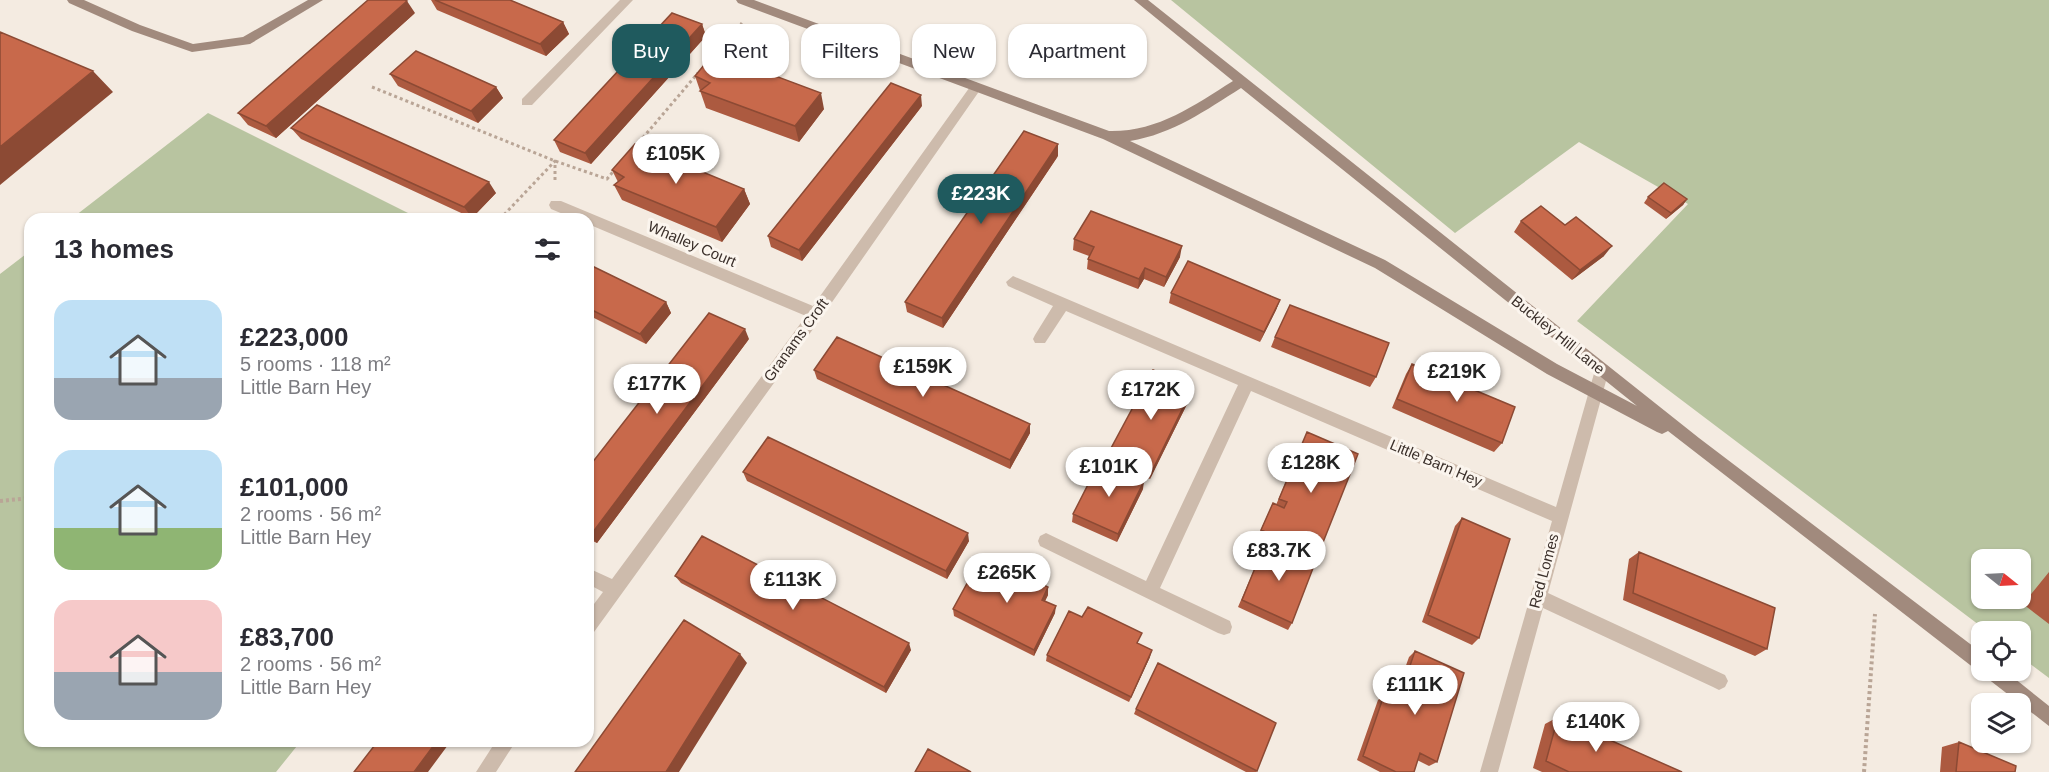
<!DOCTYPE html>
<meta charset="utf-8">
<style>
:root{--surface:#fff;--page:#f7f7f7;--text:#2b2b33;--muted:#7c7c81;--accent:#1f5a5e}
body{margin:0;font-family:Arial,sans-serif;background:var(--page);color:var(--text);height:100vh;display:flex;flex-direction:column;font-size:22px;white-space:nowrap}
*{box-sizing:border-box;margin:0}
p{font-size:20px;color:var(--muted)}
.icon{flex:none;width:33px;height:33px;fill:none;stroke:currentColor;stroke-width:2;stroke-linecap:round;stroke-linejoin:round}
.map{position:relative;flex:1;overflow:hidden}
.drawer{position:absolute;left:24px;top:213px;width:570px;height:534px;display:flex;flex-direction:column;background:var(--surface);border-radius:18px;box-shadow:0 2px 4px #0004}
.drawer>*{flex:none}
.top-card{position:absolute;left:612px;top:24px;width:570px;height:54px;display:flex;gap:12px}
.needle{width:39px;rotate:108deg}
.buttons{position:absolute;left:1971px;top:549px;display:grid;gap:12px}
.buttons a{display:grid;place-items:center;width:60px;height:60px;border-radius:12px;background:var(--surface);box-shadow:0 2px 4px #0004;font-size:30px}
.price{position:absolute;translate:-50% -51px;padding:0 14px;border-radius:21px;background:#fff;color:#222;font-size:20px;line-height:39px;filter:drop-shadow(0 2px 3px #0008)}
.price::after{content:'';position:absolute;left:50%;top:36px;width:18px;height:14px;margin-left:-9px;background:inherit;clip-path:polygon(0 0,100% 0,50% 100%)}
.price.current{background:var(--accent);color:#fff}
ul{padding:0;list-style:none}
li{display:flex;align-items:center;gap:18px;height:150px;padding:0 30px}
li span{display:grid;place-items:center;flex:none;width:168px;height:120px;border-radius:18px;color:#555}
li>.icon{margin-inline-start:auto}
span .icon{width:72px;height:72px;fill:#fffc;stroke-width:1}
li b{font-size:26px}
h2{display:flex;justify-content:space-between;align-items:center;height:72px;padding:0 30px;font-size:26px}
.pill{padding:0 21px;border-radius:18px;background:var(--surface);box-shadow:0 2px 4px #0004;font-size:21px;line-height:54px}
.pill.current{background:var(--accent);color:#fff}
.map>svg:first-child{display:block}
.green{fill:#b8c4a0;fill-rule:evenodd}
.lines{fill:none;stroke-linecap:round;stroke-linejoin:round}
.path-far1{stroke:#b9a596;stroke-width:3;stroke-dasharray:3 3;stroke-linecap:butt}
.path{stroke:#b9a596;stroke-width:4;stroke-dasharray:3 3;stroke-linecap:butt}
.street{fill:#cdbbac;fill-rule:evenodd}
.secondary{fill:#a18a7d;fill-rule:evenodd}
.wall{fill:#ac5a40}
.shaded-wall{fill:#8c4a34}
.building{fill:#c8694b;stroke:#8c4a34;stroke-width:1.5}
.labels{text-anchor:middle;stroke-width:6;stroke-linejoin:round;paint-order:stroke}
.street-label{font-size:15px;fill:#3b302b;stroke:#fbf5ee}
</style>
<div class="map">
<svg width="2049" height="772" viewBox="0 0 2049 772">
<rect width="100%" height="100%" fill="#f4ebe1"/>
<path class="green" d="M 1171,0 L 2049,0 L 2049,678 L 2021,657 L 2020,632 L 1987,631 L 1577,321 L 1688,204 L 1579,142 L 1455,233 ZM 1982,560 L 2020,560 L 2020,598 L 1982,598 Z
M 208,113 L 420,219 L 71,219 Z
M 30,251 L 30,741 L 301,741 L 276,772 L 0,772 L 0,274 Z"/>
<g class="lines">
<path class="path-far1" d="M 713,56 L 742,23
M 372,87 L 555,161 L 607,179 L 616,168
M 635,147 L 698,73
M 500,219 L 555,161 L 555,183"/>
<path class="path" d="M 0,501 L 30,498
M 1864,772 L 1875,614"/>
<path class="street" d="M 620,0 L 633,0 L 532,105 L 522,105 L 522,99 Z
M 976,82 L 982,87 L 980,90 L 821,318 L 594,632 L 588,634 L 588,612 L 603,592 L 588,584 L 588,568 L 612,579 L 806,316 L 588,224 L 588,219 L 575,219 L 551,209 L 549,205 L 551,201 L 561,201 L 813,306 L 972,84 Z
M 1013,276 L 1556,507 L 1595,370 L 1597,365 L 1607,365 L 1609,370 L 1548,593 L 1725,675 L 1728,681 L 1725,687 L 1719,690 L 1713,687 L 1543,608 L 1498,772 L 1480,772 L 1552,521 L 1251,391 L 1160,588 L 1230,621 L 1232,627 L 1230,633 L 1224,635 L 1218,633 L 1040,546 L 1038,541 L 1040,536 L 1046,533 L 1146,581 L 1238,385 L 1066,311 L 1045,343 L 1035,343 L 1033,339 L 1035,335 L 1053,306 L 1008,286 L 1006,282 Z
M 496,741 L 516,741 L 496,772 L 476,772 Z"/>
<path class="secondary" d="M 67,0 L 84,0 L 140,25 L 193,44 L 243,37 L 308,0 L 323,0 L 250,44 L 192,52 L 132,31 L 69,3 Z
M 736,0 L 754,0 L 1109,131 C 1158,132 1193,106 1233,81 L 1134,0 L 1148,0 L 1699,438 L 1982,653 L 1982,670 L 2004,670 L 2049,706 L 2049,726 L 1668,431 L 1662,434 L 1657,432 L 1547,374 L 1375,268 L 1103,139 L 738,3 ZM 1241,88 L 1637,406 L 1557,364 L 1385,260 L 1130,141 C 1173,134 1206,110 1241,88 Z"/>
</g>
<path class="wall" d="M 431,0 L 510,0 L 563,22 L 569,34 L 546,56 L 437,10 Z
M 415,13 L 276,138 L 248,125 L 238,113 Z
M 702,24 L 706,36 L 591,164 L 560,152 L 554,140 Z
M 390,74 L 496,87 L 503,98 L 478,123 L 398,86 Z
M 695,76 L 824,109 L 799,142 L 706,108 Z
M 922,106 L 802,261 L 771,247 L 768,236 Z
M 291,128 L 496,193 L 472,218 L 301,139 Z
M 1058,156 L 943,328 L 907,312 L 905,302 Z
M 612,170 L 744,189 L 750,204 L 722,242 L 622,200 L 614,185 L 618,182 Z
M 1648,197 L 1687,199 L 1683,205 L 1666,219 L 1644,203 Z
M 1521,221 L 1604,256 L 1572,280 L 1514,232 Z
M 1074,239 L 1180,257 L 1164,287 L 1144,279 L 1138,289 L 1087,269 L 1088,259 L 1089,256 L 1073,250 Z
M 588,264 L 666,302 L 671,313 L 646,344 L 588,315 Z
M 1171,293 L 1280,300 L 1276,310 L 1260,342 L 1169,303 Z
M 1275,337 L 1376,377 L 1370,387 L 1271,347 Z
M 749,339 L 597,543 L 588,539 L 588,468 Z
M 1412,364 L 1502,443 L 1494,452 L 1392,408 L 1406,374 Z
M 814,370 L 1030,424 L 1030,433 L 1010,469 L 817,379 Z
M 1193,387 L 1191,396 L 1150,479 L 1108,461 L 1109,452 Z
M 1303,441 L 1318,555 L 1314,562 L 1292,623 L 1288,630 L 1238,607 L 1266,542 L 1257,538 L 1273,503 L 1276,505 Z
M 743,472 L 969,541 L 947,579 L 747,481 Z
M 1143,489 L 1117,542 L 1072,522 L 1073,514 Z
M 1462,518 L 1479,638 L 1472,645 L 1422,622 L 1455,526 Z
M 1639,552 L 1767,649 L 1755,656 L 1623,600 L 1629,559 Z
M 2049,572 L 2049,624 L 2023,604 Z
M 990,574 L 1048,595 L 1045,601 L 1055,613 L 1034,656 L 954,616 L 953,609 Z
M 675,576 L 911,650 L 886,693 L 681,583 Z
M 1138,643 L 1150,657 L 1129,702 L 1046,661 L 1047,655 Z
M 1415,651 L 1437,762 L 1429,766 L 1417,760 L 1414,772 L 1380,772 L 1357,760 L 1378,700 L 1384,695 L 1394,699 L 1409,657 Z
M 1136,709 L 1257,771 L 1256,772 L 1246,772 L 1134,714 Z
M 1558,717 L 1682,772 L 1542,772 L 1533,768 L 1545,724 Z
M 1959,742 L 2015,772 L 1940,772 L 1942,747 Z"/>
<path class="shaded-wall" d="M 407,1 L 415,13 L 276,138 L 266,126 Z
M 563,22 L 569,34 L 546,56 L 540,44 Z
M 702,24 L 706,36 L 591,164 L 585,153 Z
M 93,71 L 113,92 L 0,185 L 0,147 Z
M 496,87 L 503,98 L 478,123 L 471,111 Z
M 821,93 L 824,109 L 799,142 L 795,126 Z
M 921,95 L 922,106 L 802,261 L 799,250 Z
M 1058,144 L 1058,156 L 943,328 L 942,318 Z
M 489,182 L 496,193 L 472,218 L 464,207 Z
M 744,189 L 750,204 L 722,242 L 716,227 Z
M 1687,199 L 1683,205 L 1666,219 L 1671,213 Z
M 1182,246 L 1180,257 L 1164,287 L 1166,277 Z
M 1612,246 L 1604,256 L 1572,280 L 1580,270 Z
M 1145,268 L 1144,279 L 1138,289 L 1139,279 Z
M 1280,300 L 1276,310 L 1260,342 L 1264,332 Z
M 666,302 L 671,313 L 646,344 L 640,334 Z
M 745,329 L 749,339 L 597,543 L 590,536 Z
M 1193,387 L 1191,396 L 1150,479 L 1152,471 Z
M 1030,424 L 1030,433 L 1010,469 L 1010,460 Z
M 1144,481 L 1143,489 L 1117,542 L 1118,534 Z
M 968,533 L 969,541 L 947,579 L 946,571 Z
M 1048,587 L 1048,595 L 1042,607 L 1042,600 Z
M 1056,606 L 1055,613 L 1034,656 L 1034,650 Z
M 909,643 L 911,650 L 886,693 L 884,687 Z
M 1152,650 L 1150,657 L 1129,702 L 1131,697 Z
M 740,654 L 747,663 L 679,772 L 666,772 Z
M 437,741 L 442,741 L 448,745 L 428,772 L 414,772 Z"/>
<path class="building" d="M 368,0 L 405,0 L 407,1 L 266,126 L 238,113 Z
M 435,0 L 510,0 L 563,22 L 540,44 Z
M 672,13 L 702,24 L 585,153 L 554,140 Z
M 0,32 L 93,71 L 0,147 Z
M 416,51 L 496,87 L 471,111 L 390,74 Z
M 714,53 L 821,93 L 795,126 L 700,91 L 710,83 L 695,76 Z
M 891,83 L 921,95 L 799,250 L 768,236 Z
M 317,105 L 489,182 L 464,207 L 291,128 Z
M 1024,131 L 1058,144 L 942,318 L 905,302 Z
M 635,144 L 744,189 L 716,227 L 614,185 L 624,177 L 612,170 Z
M 1664,183 L 1687,199 L 1671,213 L 1648,197 Z
M 1541,206 L 1565,225 L 1576,217 L 1612,246 L 1580,270 L 1521,221 Z
M 1091,211 L 1182,246 L 1166,277 L 1145,268 L 1139,279 L 1088,259 L 1094,247 L 1074,239 Z
M 1188,261 L 1280,300 L 1264,332 L 1171,293 Z
M 588,264 L 666,302 L 640,334 L 588,308 Z
M 1290,305 L 1389,343 L 1376,377 L 1275,337 Z
M 709,313 L 745,329 L 590,536 L 588,535 L 588,468 Z
M 837,337 L 1030,424 L 1010,460 L 814,370 Z
M 1412,364 L 1515,407 L 1502,443 L 1397,399 Z
M 1153,370 L 1193,387 L 1152,471 L 1109,452 Z
M 1307,432 L 1358,454 L 1318,555 L 1261,530 L 1273,503 L 1284,508 L 1287,502 L 1279,499 Z
M 768,437 L 968,533 L 946,571 L 743,472 Z
M 1100,461 L 1144,481 L 1118,534 L 1073,514 Z
M 1462,518 L 1510,539 L 1479,638 L 1428,615 Z
M 702,536 L 909,643 L 884,687 L 675,576 Z
M 1266,541 L 1315,563 L 1292,623 L 1242,600 Z
M 1639,552 L 1775,608 L 1767,649 L 1633,593 Z
M 997,562 L 1048,587 L 1042,600 L 1056,606 L 1034,650 L 953,609 L 976,567 L 990,574 Z
M 1088,607 L 1142,633 L 1137,643 L 1152,650 L 1131,697 L 1047,655 L 1069,611 L 1082,617 Z
M 684,620 L 740,654 L 666,772 L 575,772 Z
M 1415,651 L 1464,673 L 1437,762 L 1420,753 L 1414,772 L 1396,772 L 1363,756 L 1384,695 L 1398,701 Z
M 1158,663 L 1276,723 L 1257,771 L 1136,709 Z
M 1558,717 L 1682,772 L 1569,772 L 1546,761 Z
M 378,741 L 437,741 L 414,772 L 354,772 Z
M 1959,742 L 2016,766 L 2015,772 L 1956,772 Z
M 928,749 L 971,772 L 915,772 Z"/>
<g class="labels">
<g class="street-label">
<text transform="translate(692 244) rotate(23)" y="5">Whalley Court</text>
<text transform="translate(1558 335) rotate(39)" y="5">Buckley Hill Lane</text>
<text transform="translate(796 340) rotate(-54)" y="5">Granams Croft</text>
<text transform="translate(1436 463) rotate(23)" y="5">Little Barn Hey</text>
<text transform="translate(1544 571) rotate(-75)" y="5">Red Lomes</text>
</g>
</g>
</svg>
<div class="buttons">
<a><svg class="needle" viewBox="-14 -14 28 28"><path d="M0-13l5 13h-10z" fill="#e53935"/><path d="M0 13l5-13h-10z" fill="#7c7c81"/></svg></a>
<a><svg class="icon" aria-label="locate" viewBox="0 0 24 24"><circle cx="12" cy="12" r="6"/><path d="M12 2v4M12 18v4M2 12h4M18 12h4"/></svg></a>
<a><svg class="icon" aria-label="layers" viewBox="0 0 24 24"><path d="M12 4l9 5-9 5-9-5zM3 14l9 5 9-5"/></svg></a>
</div>
<b class="price" style="left:676px;top:185px">£105K</b>
<b class="price current" style="left:981px;top:225px">£223K</b>
<b class="price" style="left:923px;top:398px">£159K</b>
<b class="price" style="left:1457px;top:403px">£219K</b>
<b class="price" style="left:657px;top:415px">£177K</b>
<b class="price" style="left:1151px;top:421px">£172K</b>
<b class="price" style="left:1311px;top:494px">£128K</b>
<b class="price" style="left:1109px;top:498px">£101K</b>
<b class="price" style="left:1279px;top:582px">£83.7K</b>
<b class="price" style="left:1007px;top:604px">£265K</b>
<b class="price" style="left:793px;top:611px">£113K</b>
<b class="price" style="left:1415px;top:716px">£111K</b>
<b class="price" style="left:1596px;top:753px">£140K</b>
<div class="top-card">
<a class="pill current">Buy</a>
<a class="pill">Rent</a>
<a class="pill">Filters</a>
<a class="pill">New</a>
<a class="pill">Apartment</a>
</div>
<section class="drawer">
<h2>13 homes<svg class="icon" aria-label="filters" viewBox="0 0 24 24"><path d="M4 7h16M4 17h16"/><circle cx="9" cy="7" r="2"/><circle cx="15" cy="17" r="2"/></svg></h2>
<ul>
<li><span style="background:linear-gradient(#bfe0f5 65%,#9aa5b1 0)"><svg class="icon" aria-label="home" viewBox="0 0 24 24"><path d="M3 11l9-7 9 7M6 9v11h12V9"/></svg></span><div><b>£223,000</b><p>5 rooms · 118 m²</p><p>Little Barn Hey</p></div></li>
<li><span style="background:linear-gradient(#bfe0f5 65%,#8fb573 0)"><svg class="icon" aria-label="home" viewBox="0 0 24 24"><path d="M3 11l9-7 9 7M6 9v11h12V9"/></svg></span><div><b>£101,000</b><p>2 rooms · 56 m²</p><p>Little Barn Hey</p></div></li>
<li><span style="background:linear-gradient(#f6c9c9 60%,#9aa5b1 0)"><svg class="icon" aria-label="home" viewBox="0 0 24 24"><path d="M3 11l9-7 9 7M6 9v11h12V9"/></svg></span><div><b>£83,700</b><p>2 rooms · 56 m²</p><p>Little Barn Hey</p></div></li>
</ul>
</section>
</div>
